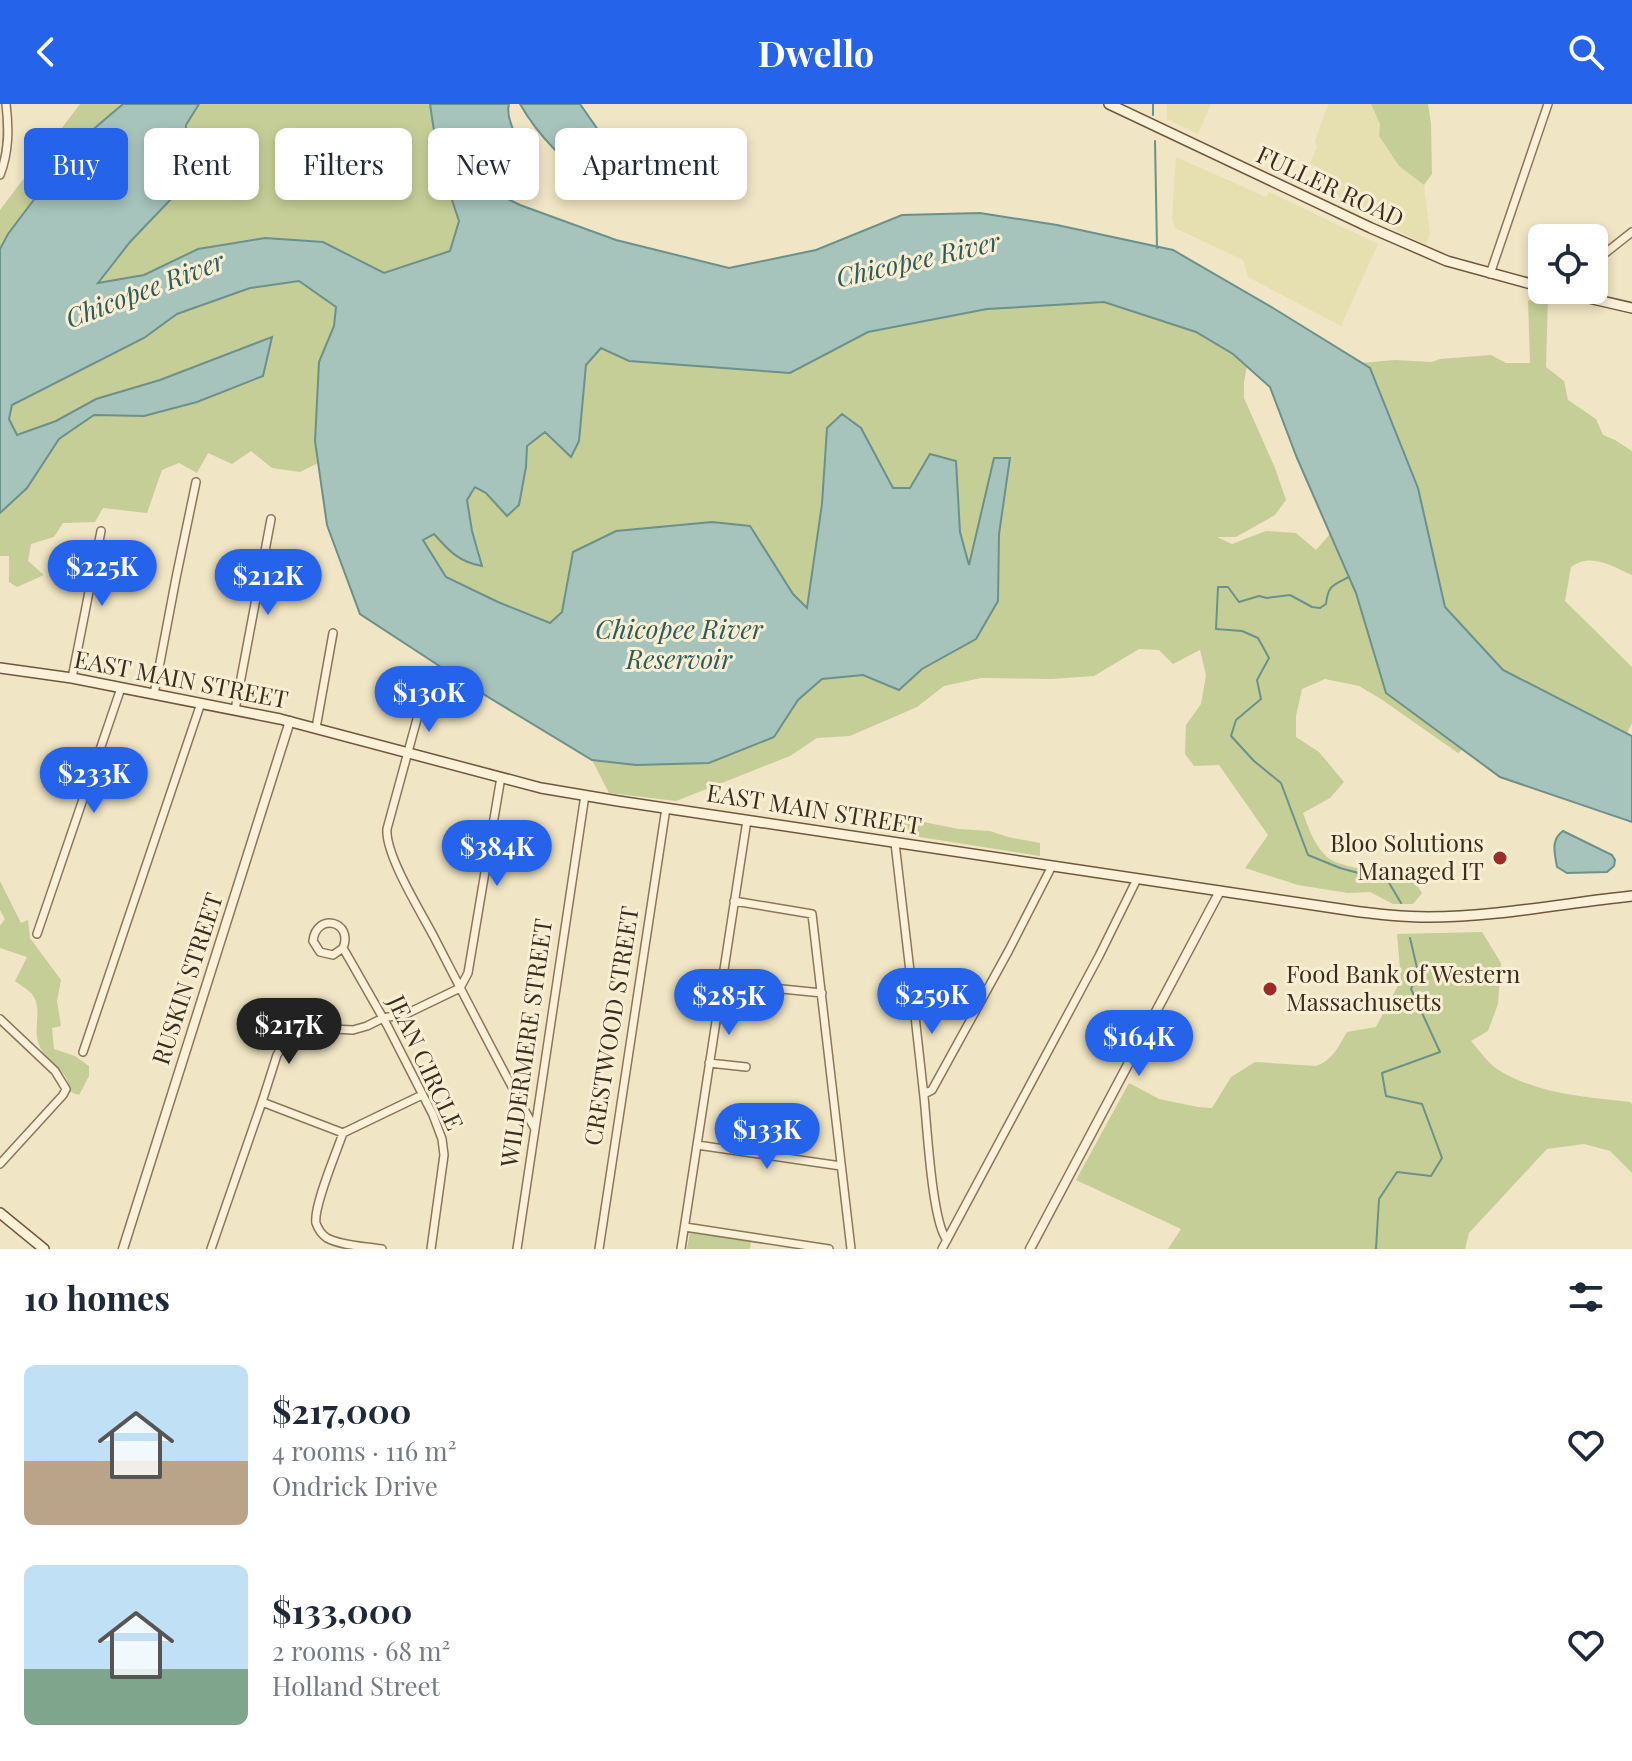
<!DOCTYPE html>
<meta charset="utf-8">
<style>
:root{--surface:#fff;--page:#f2f2f3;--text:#1f2937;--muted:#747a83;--accent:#2563eb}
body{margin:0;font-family:"Playfair Display",serif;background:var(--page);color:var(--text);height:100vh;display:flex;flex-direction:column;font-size:30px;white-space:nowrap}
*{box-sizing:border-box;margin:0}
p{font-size:26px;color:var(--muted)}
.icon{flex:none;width:44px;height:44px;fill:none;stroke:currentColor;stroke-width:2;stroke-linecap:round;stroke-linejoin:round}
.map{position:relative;height:1145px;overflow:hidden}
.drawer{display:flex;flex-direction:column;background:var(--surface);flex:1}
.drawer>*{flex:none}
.top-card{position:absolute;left:24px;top:24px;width:800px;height:72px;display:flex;gap:16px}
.controls{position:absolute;left:1528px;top:120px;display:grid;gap:16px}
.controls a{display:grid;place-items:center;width:80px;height:80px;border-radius:12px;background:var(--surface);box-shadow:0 4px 12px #0003;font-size:40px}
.price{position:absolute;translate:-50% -68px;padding:0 18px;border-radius:28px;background:var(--accent);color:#fff;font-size:26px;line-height:52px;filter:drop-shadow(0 2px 4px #0008)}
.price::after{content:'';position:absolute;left:50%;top:48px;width:24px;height:18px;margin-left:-12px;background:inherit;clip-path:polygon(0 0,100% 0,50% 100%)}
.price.on{background:#222;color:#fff}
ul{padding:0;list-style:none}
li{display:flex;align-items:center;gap:24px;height:200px;padding:0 24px}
li span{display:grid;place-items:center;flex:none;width:224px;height:160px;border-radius:12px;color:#555}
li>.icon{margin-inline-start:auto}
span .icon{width:96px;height:96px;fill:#fffc;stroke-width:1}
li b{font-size:34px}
h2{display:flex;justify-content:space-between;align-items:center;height:96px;padding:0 24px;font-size:34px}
.pill{padding:0 28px;border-radius:12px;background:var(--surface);box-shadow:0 4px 12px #0003;font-size:28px;line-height:72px}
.pill.on{background:var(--accent);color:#fff}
header{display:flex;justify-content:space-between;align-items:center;height:104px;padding:0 24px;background:var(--accent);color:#fff;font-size:36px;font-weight:700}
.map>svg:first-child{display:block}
.farmland{fill:#e6e0b1}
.green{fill:#c5ce97}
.water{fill:#a6c3bc;stroke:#6c918a;stroke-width:2}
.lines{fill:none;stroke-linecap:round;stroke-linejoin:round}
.stream{stroke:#6c918a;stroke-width:2}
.minor-casing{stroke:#8b765a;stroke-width:10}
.tertiary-casing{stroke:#8b765a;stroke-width:11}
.secondary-casing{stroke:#6d573d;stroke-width:12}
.minor{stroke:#faf1d8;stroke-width:7}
.tertiary{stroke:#faf1d8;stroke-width:8}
.secondary{stroke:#faf1d8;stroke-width:9}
.poi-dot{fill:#9c2c28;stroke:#f7eed4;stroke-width:3}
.labels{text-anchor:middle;stroke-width:6;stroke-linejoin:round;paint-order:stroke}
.street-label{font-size:24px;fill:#3a2d1e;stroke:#f7eed4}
.poi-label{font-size:24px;fill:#3a2d1e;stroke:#f7eed4;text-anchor:end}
.water-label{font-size:26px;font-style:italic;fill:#2d5b5a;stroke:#f7eed4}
</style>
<header><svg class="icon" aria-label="back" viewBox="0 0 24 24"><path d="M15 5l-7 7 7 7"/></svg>Dwello<svg class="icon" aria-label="search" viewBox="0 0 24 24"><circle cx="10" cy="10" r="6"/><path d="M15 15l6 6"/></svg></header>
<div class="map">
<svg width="1632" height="1145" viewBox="0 0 1632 1145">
<rect width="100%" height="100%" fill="#f0e5c4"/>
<path class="farmland" d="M 1167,0 L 1211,0 L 1198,30 L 1167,15 Z
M 1328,0 L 1371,0 L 1380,20 L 1379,32 L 1399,62 L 1424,81 L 1430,129 L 1426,141 L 1319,88 L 1327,68 L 1310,59 L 1317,43 L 1315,37 Z
M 1176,53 L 1266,93 L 1269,88 L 1378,140 L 1341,222 L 1248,173 L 1243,156 L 1175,124 L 1172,114 Z"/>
<path class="green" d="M 80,0 L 123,0 L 76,40 L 8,130 L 0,145 L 0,106 Z
M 199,0 L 430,0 L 438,54 L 459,117 L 450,147 L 384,169 L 323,138 L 198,145 L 144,171 L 97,179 L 130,138 L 183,62 L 186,21 Z
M 1371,0 L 1428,0 L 1431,20 L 1432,70 L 1424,81 L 1399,62 L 1379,32 L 1380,20 Z
M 299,177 L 336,202 L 335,222 L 319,258 L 315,337 L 318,359 L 300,368 L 272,364 L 251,347 L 232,360 L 208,349 L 197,369 L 179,359 L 162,366 L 147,409 L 103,404 L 95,418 L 63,419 L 54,433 L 31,440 L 28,457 L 44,471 L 17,483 L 9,478 L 9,452 L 0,452 L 0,409 L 27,384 L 59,335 L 94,311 L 144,312 L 197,298 L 272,234 L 160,276 L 96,295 L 56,317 L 17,331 L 9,315 L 12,301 L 144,234 L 177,210 L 250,184 Z
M 1541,189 L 1548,192 L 1546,263 L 1564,277 L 1568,296 L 1596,315 L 1603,331 L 1615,336 L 1632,347 L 1632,471 C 1612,462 1591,448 1571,463 L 1565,497 L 1632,563 L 1632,619 L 1627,629 L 1503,566 L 1445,503 L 1418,384 L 1361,259 L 1395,256 L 1432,258 L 1440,255 L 1491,251 L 1506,259 L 1530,259 L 1528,197 Z
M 1104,198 L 1196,228 L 1233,250 L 1247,262 L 1244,278 L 1244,294 L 1275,364 L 1286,396 L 1275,411 L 1236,433 L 1217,433 L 1232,440 L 1266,427 L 1296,429 L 1316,446 L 1330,430 L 1356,489 L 1386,589 L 1462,646 L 1458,649 L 1381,595 L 1359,582 L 1325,575 L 1302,585 L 1296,612 L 1296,633 L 1319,648 L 1344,678 L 1330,694 L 1303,709 C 1309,725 1314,741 1327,753 C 1337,763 1397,772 1413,775 L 1422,789 L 1413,800 L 1393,800 L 1370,788 L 1348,789 L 1298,781 L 1245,764 L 1268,731 L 1219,661 L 1194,662 L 1185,650 L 1186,621 L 1201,600 L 1206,571 L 1200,546 L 1173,560 L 1159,546 L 1139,545 L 1094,572 L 1051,575 L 981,574 L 944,582 L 917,603 L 850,632 L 817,634 L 790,652 L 676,697 L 609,689 L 592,656 L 636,661 L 774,633 L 798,596 L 822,575 L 863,571 L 899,585 L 922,565 L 976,536 L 998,497 L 999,430 L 994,355 L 970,463 L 960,428 L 956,357 L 910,384 L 893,384 L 861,324 L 827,324 L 822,400 L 807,505 L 793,490 L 573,448 L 562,508 L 550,519 L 498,498 L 446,473 L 422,436 L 434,430 L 446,444 L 480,450 L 472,427 L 466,397 L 475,383 L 486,389 L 506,411 L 526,363 L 527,342 L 546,327 L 572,352 L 579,337 L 586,261 L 601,244 L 629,257 L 790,269 L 868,228 L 987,205 Z
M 903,714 L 959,725 L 990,727 L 1008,733 L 1040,739 L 1040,752 L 894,729 L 897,718 Z
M 0,777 L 21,819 L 28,816 L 30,834 L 61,876 L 57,897 L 61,922 L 52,924 L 54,945 L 75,952 L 89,962 L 89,972 L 79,991 L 70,988 C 69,967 51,961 41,945 C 30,927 45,905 31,889 C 27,885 20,881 15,877 L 27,853 L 0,844 L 0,822 L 5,815 L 0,806 Z
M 1482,828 L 1501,859 L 1498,900 L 1488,927 L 1471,937 C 1479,946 1487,958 1497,965 C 1536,990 1585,993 1630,998 L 1632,1000 L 1632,1069 L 1610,1047 L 1584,1040 L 1547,1045 L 1469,1129 L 1465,1145 L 1168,1145 L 1181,1125 L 1076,1076 L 1129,979 L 1159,995 L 1198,1003 L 1212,1004 L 1231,973 L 1255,958 L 1316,962 C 1333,956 1338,943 1347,928 L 1376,923 L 1401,876 L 1397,830 Z
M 690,1128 L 751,1138 L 750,1145 L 687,1145 Z"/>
<path class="water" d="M 123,0 L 199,0 L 186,21 L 183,62 L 173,93 L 130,138 L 98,179 L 144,171 L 198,145 L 265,134 L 323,138 L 384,169 L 450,147 L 459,117 L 438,54 L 430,0 L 509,0 C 504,18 525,47 535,62 L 505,41 L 477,33 L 470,54 L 487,85 L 520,101 L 616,136 L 729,164 L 816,146 L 902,111 L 980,109 L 1057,121 L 1173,146 L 1273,204 L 1370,264 L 1418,384 L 1445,503 L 1503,566 L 1632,632 L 1632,718 L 1500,673 L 1386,589 L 1356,489 L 1297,354 L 1270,283 L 1233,250 L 1196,228 L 1104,198 L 987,205 L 868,228 L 790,269 L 629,257 L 601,244 L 586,261 L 579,337 L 571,353 L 545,328 L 527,342 L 526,363 L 519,401 L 507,412 L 486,389 L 475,383 L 467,396 L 472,427 L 482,462 C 459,458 449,447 434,430 L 423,436 L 446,473 L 498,498 L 550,519 L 562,508 L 573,448 L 616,427 L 712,418 L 750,422 L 793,490 L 807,504 L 822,400 L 827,324 L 842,310 L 861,324 L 893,384 L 910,384 L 930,350 L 956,357 L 960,428 L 969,461 L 994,354 L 1010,354 L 999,430 L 998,497 L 976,535 L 922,565 L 899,586 L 863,571 L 822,575 L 798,596 L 774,633 L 709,659 L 636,661 L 592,656 L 470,582 L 360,510 L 327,421 L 315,337 L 319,258 L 334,222 L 336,203 L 299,177 L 250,184 L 177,210 L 144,234 L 12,301 L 9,315 L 17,331 L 56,317 L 96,295 L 160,276 L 272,233 L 263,272 L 197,298 L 144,312 L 94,311 L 59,335 L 27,384 L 0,409 L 0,145 L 8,130 L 76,40 Z
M 520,0 L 580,0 L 605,36 L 617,81 L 604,86 C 571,64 540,35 520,0 Z
M 1563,727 L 1612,751 L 1615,756 L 1614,762 L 1607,768 L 1567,769 L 1557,763 C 1555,750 1550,736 1563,727 Z"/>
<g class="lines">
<path class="stream" d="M 1153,0 L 1153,11
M 1155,37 L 1157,144
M 1349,473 C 1333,481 1328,481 1326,500 L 1320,504 L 1312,503 L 1290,491 L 1267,494 L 1259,492 L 1239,498 L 1228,483 L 1218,483 L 1216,525 L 1242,527 L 1258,534 L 1269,554 L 1257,576 L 1261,595 L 1236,616 L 1231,632 L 1254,657 L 1281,679 L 1308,751 L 1340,764 L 1388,777 L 1401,799
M 1376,1145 L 1379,1095 L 1397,1068 L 1431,1072 L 1442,1054 L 1422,1000 L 1386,992 L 1382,969 L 1440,948 L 1411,885 L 1418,868 L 1410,834"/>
<g class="minor-casing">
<path id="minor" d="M 0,71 C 9,48 9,25 6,0
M 1594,158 L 1632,128
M 1490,170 L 1548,0
M 72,574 L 101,427
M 154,590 L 176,474 L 196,378
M 420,604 L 387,725 C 385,751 421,808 434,833 C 467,897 500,962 535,1025
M 235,606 L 271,415
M 316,624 L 333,529
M 895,739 C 905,824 915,908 924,993 C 927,1021 932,1119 947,1136
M 734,797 L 812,810 L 851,1145
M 37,830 L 121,584
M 343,844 L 333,851 L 320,848 L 313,837 C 316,808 354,817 343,844 L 387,921 L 433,1011 L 442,1035 L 444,1051 L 431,1145
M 721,879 L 822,889
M 0,915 L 55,967 L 66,985 L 63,991 L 0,1060
M 83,948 L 201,599
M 709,959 L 746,963
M 924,990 L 932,986 L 1009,846 L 1052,762
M 262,998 L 343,1029 L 422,991
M 343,1029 C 337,1047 313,1103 316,1119 C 318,1125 321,1130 327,1134 C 342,1142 365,1142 382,1145
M 697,1041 L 841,1062
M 685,1123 L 829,1145
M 211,1145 L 262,998 L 277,951 L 288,933 L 298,926 L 308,923 L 319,922 L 334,925 L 353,926 L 367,922 L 383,914 L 406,910 L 460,884 L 468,869 L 501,673
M 517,1145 L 585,691
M 599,1145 L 666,704
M 681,1145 L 747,716
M 942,1145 L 1099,852 L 1137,775"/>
</g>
<g class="tertiary-casing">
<path id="tertiary" d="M 123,1145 L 290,617
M 1030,1145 L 1220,787"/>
</g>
<g class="secondary-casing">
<path id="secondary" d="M 1109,0 L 1371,124 L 1447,157 L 1542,183
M 1554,186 L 1632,204
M 0,564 L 72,574 L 280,615 L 541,684 L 618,697 L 1347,806 C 1374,810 1401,813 1428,813 C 1496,813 1565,799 1632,792
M 0,1109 L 44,1145"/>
</g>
<use href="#minor" class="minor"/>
<use href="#tertiary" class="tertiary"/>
<use href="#secondary" class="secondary"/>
</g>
<g class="poi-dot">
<circle cx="1500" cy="754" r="8"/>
<circle cx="1270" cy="885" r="8"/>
</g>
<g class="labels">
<g class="street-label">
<text transform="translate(1330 83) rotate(25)" y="8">FULLER ROAD</text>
<text transform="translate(181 576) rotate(11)" y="8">EAST MAIN STREET</text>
<text transform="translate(814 706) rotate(9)" y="8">EAST MAIN STREET</text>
<text transform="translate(188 875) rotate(-72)" y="8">RUSKIN STREET</text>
<text transform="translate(612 922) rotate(-81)" y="8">CRESTWOOD STREET</text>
<text transform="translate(527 939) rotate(-82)" y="8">WILDERMERE STREET</text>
<text transform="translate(425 959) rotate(65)" y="8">JEAN CIRCLE</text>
</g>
<g class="poi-label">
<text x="1484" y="748">Bloo Solutions<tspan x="1484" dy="28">Managed IT</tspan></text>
<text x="1286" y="879" text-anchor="start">Food Bank of Western<tspan x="1286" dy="28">Massachusetts</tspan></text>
</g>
<g class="water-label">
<text transform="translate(918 156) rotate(-13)" y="9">Chicopee River</text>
<text transform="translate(145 186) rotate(-21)" y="9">Chicopee River</text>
<text x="679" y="535">Chicopee River<tspan x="679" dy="30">Reservoir</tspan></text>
</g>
</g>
</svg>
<div class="controls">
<a><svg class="icon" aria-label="locate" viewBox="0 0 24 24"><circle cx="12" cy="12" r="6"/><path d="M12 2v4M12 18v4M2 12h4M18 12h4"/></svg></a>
</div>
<b class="price" style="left:102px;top:504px">$225K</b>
<b class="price" style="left:268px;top:513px">$212K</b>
<b class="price" style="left:429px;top:630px">$130K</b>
<b class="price" style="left:94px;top:711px">$233K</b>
<b class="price" style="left:497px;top:784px">$384K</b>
<b class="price" style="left:932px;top:932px">$259K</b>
<b class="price" style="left:729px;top:933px">$285K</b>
<b class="price on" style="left:289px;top:962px">$217K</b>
<b class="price" style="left:1139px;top:974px">$164K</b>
<b class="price" style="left:767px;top:1067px">$133K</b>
<div class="top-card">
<a class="pill on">Buy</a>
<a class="pill">Rent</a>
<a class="pill">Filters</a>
<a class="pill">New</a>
<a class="pill">Apartment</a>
</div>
</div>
<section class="drawer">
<h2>10 homes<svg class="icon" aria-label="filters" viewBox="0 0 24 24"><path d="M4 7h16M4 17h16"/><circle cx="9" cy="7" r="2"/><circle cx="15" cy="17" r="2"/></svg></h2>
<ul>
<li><span style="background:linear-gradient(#bfe0f5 60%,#b9a48a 0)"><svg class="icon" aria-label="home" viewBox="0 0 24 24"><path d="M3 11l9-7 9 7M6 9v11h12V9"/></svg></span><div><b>$217,000</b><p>4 rooms · 116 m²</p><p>Ondrick Drive</p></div><svg class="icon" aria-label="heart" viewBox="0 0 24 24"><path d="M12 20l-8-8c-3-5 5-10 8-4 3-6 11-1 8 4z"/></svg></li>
<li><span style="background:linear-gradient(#bfe0f5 65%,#7fa58c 0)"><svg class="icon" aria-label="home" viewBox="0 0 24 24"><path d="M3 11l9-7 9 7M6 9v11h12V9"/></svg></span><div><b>$133,000</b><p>2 rooms · 68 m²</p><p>Holland Street</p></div><svg class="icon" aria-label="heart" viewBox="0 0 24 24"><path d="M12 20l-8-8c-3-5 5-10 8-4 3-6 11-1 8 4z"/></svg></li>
</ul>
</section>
